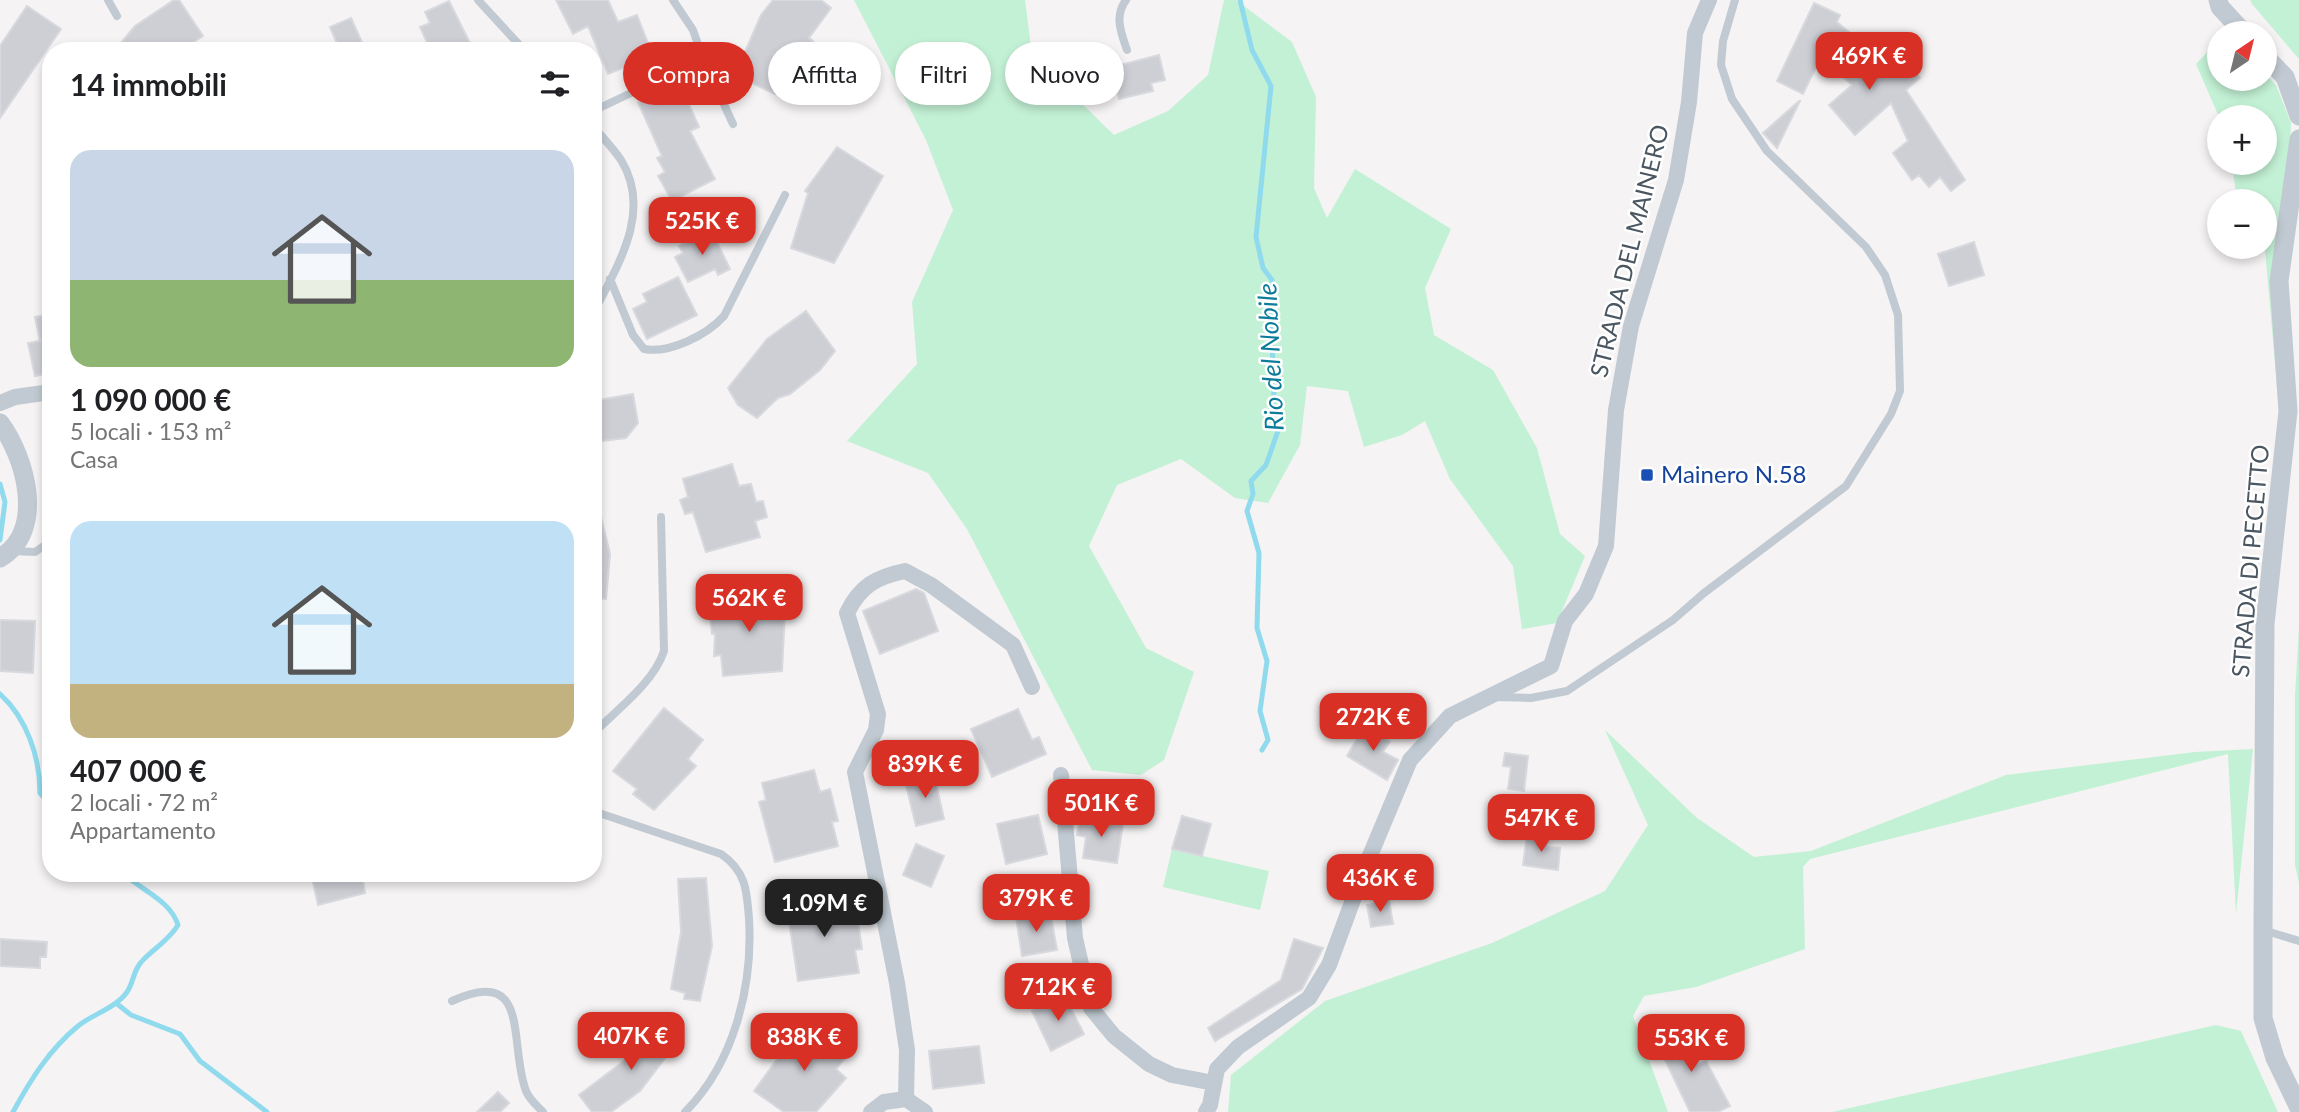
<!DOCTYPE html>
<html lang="it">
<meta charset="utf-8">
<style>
:root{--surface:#fff;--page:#f2f2f2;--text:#202124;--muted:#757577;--accent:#d93025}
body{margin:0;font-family:Lato,sans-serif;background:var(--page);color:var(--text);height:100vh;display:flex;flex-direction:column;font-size:26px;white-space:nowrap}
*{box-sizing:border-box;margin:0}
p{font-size:23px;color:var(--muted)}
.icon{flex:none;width:38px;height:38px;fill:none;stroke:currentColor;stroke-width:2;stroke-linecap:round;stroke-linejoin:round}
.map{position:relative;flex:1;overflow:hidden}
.details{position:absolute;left:42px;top:42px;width:560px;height:840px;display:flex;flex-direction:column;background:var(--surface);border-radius:28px;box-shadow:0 4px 10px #0003}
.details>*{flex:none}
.banner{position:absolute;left:623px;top:42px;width:665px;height:63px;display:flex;gap:14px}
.needle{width:46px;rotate:35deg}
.controls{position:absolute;left:2207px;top:21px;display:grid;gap:14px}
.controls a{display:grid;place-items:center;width:70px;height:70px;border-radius:50%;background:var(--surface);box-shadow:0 4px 10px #0003;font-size:35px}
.price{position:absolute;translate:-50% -60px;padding:0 16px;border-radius:14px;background:var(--accent);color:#fff;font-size:23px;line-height:46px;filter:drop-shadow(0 2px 4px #0008)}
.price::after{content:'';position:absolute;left:50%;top:42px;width:21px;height:16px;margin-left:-10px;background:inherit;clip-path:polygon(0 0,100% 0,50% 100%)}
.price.current{background:#222;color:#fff}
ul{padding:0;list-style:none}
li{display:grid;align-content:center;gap:14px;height:371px;padding:0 28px}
li span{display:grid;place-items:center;height:217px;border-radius:21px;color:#555}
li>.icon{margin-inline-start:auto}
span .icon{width:126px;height:126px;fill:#fffc;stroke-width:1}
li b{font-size:30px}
h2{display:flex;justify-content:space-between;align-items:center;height:84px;padding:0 28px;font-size:30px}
.pill{padding:0 24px;border-radius:32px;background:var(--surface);box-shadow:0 4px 10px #0003;font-size:24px;line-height:63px}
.pill.current{background:var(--accent);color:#fff}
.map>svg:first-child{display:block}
.green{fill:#c3f1d5}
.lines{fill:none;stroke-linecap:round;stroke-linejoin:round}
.stream{stroke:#90daee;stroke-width:5}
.building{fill:#cdcfd5;stroke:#d7d9de;stroke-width:2}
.service{stroke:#c1cad2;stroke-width:8}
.minor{stroke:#c1cad2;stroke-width:16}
.tertiary{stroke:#c1cad2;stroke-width:19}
.transit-dot{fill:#1a4fb4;stroke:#fff;stroke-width:2.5}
.labels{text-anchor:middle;stroke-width:5;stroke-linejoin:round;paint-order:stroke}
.street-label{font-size:24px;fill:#4a5661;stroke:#fff}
.transit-label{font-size:24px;fill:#164399;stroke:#fff;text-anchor:start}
.water-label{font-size:26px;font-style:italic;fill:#0c7c9b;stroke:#fff}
</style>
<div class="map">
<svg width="2299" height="1112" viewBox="0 0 2299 1112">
<rect width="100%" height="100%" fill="#f5f3f3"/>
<path class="green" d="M 854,0 L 1025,0 L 1032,55 L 1114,135 L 1168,111 L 1208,75 L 1224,0 L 1236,0 L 1292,42 L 1316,97 L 1314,188 L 1327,218 L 1355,169 L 1451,229 L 1425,288 L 1434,335 L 1493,370 L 1537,448 L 1560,534 L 1585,556 L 1557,623 L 1522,629 L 1513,566 L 1450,479 L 1425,421 L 1402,435 L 1364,447 L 1348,391 L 1307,386 L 1300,445 L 1268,503 L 1235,498 L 1181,459 L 1117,485 L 1089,546 L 1146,648 L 1194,672 L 1164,760 L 1141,775 L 1092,770 L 967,529 L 928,473 L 847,441 L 917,364 L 912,302 L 953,210 L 926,140 Z
M 2250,0 L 2299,0 L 2299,59 L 2252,4 Z
M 2219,40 L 2219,79 L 2264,79 L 2265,74 L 2276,85 L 2291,123 L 2279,409 L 2265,249 L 2261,247 L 2264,247 L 2264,201 L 2237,201 L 2232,163 L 2264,163 L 2264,117 L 2219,117 L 2196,64 Z
M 2299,628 L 2299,883 L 2295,865 L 2295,696 Z
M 1605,730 L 1697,818 L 1754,857 L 1811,851 L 2006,775 L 2195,752 L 2253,749 L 2236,914 L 2228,754 L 1810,859 L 1803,867 L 1805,949 L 1696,987 L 1644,996 L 1633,1016 L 1668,1112 L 1228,1112 L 1231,1075 L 1325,1001 L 1492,943 L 1605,891 L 1648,825 Z
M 1172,849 L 1269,871 L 1260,910 L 1163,887 Z
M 2216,1025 L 2241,1031 L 2278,1112 L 1832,1112 Z"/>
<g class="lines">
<path class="stream" d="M 1240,0 L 1252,50 L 1271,86 L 1256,237 L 1263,268 L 1272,280 C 1267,326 1277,372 1273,418 L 1279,428 L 1266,465 L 1251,481 L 1253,494 L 1247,511 L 1259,553 L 1257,628 L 1267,661 L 1260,711 L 1268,740 L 1262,750
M 0,484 L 5,502 L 0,540
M 0,694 C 27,718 40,758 40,793 L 51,805
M 116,1003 L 131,1015 L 180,1034 L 200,1061 L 267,1112
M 13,1112 C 31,1079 49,1050 78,1026 C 93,1014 116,1008 127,992 C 134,982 133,969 144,959 C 156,947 169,940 178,925 C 170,900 142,891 123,873"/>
</g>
<path class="building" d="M 174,0 L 179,0 L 203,36 L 180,51 L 114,51 L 135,26 Z
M 556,0 L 608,0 L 618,22 L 637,15 L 653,56 L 608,74 L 588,26 L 573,34 Z
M 773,0 L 821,0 L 831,8 L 809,38 L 813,41 L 775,94 L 735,75 L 761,15 Z
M 449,1 L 474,51 L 431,51 L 420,27 L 430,23 L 425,12 Z
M 1814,3 L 1840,15 L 1837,22 L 1881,59 L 1894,48 L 1920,78 L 1906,90 L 1965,180 L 1951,191 L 1940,177 L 1929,187 L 1919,175 L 1912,180 L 1893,153 L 1908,141 L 1891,103 L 1855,135 L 1829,105 L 1852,85 L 1821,57 L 1803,94 L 1777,81 Z
M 27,6 L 61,29 L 0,118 L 0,46 Z
M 351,18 L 366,51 L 340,51 L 330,27 Z
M 1159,55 L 1165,80 L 1151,83 L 1153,91 L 1119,99 L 1117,91 L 1100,95 L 1094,72 Z
M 658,93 L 662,102 L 680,94 L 684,104 L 688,102 L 699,127 L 690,131 L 715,179 L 672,201 L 658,176 L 665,172 L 657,158 L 662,156 L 638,102 Z
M 1799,101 L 1800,101 L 1777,148 L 1763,133 Z
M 837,147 L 883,176 L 834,263 L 791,248 L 808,193 L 805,191 Z
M 711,230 L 730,269 L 718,275 L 715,269 L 688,282 L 675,257 L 683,253 L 679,246 Z
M 1974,242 L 1984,275 L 1949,286 L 1938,254 Z
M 678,277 L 697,315 L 647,339 L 633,309 L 647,302 L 643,294 Z
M 806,311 L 835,351 L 820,370 L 790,394 L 778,398 L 757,418 L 738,405 L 728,388 L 767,339 Z
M 51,314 L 51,373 L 35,376 L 28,343 L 40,341 L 35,317 Z
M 633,394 L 638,423 L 626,438 L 593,442 L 593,401 Z
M 732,464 L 739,486 L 751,484 L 756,502 L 763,501 L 767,517 L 755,521 L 760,537 L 706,552 L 693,512 L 685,514 L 680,500 L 688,497 L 683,479 Z
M 593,513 L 600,513 L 610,554 L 606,599 L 593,598 Z
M 916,589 L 924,593 L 938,631 L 880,654 L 863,611 Z
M 770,591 L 770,610 L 785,611 L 782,671 L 723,676 L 721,655 L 714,656 L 715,634 L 712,634 L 710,616 L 718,615 L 717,597 Z
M 0,620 L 35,621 L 33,673 L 0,671 Z
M 664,708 L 703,740 L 688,759 L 696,766 L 654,810 L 633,794 L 637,789 L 613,771 Z
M 1018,709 L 1032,740 L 1039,737 L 1046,754 L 992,777 L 971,729 Z
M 1364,727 L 1390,741 L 1383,752 L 1398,760 L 1387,780 L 1347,756 Z
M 1505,753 L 1528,756 L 1524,791 L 1508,789 L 1511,767 L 1503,766 Z
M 814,770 L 820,792 L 830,789 L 838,821 L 832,822 L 838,846 L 775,862 L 759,802 L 766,800 L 762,783 Z
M 934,774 L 944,819 L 916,826 L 905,781 Z
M 1038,815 L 1047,854 L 1006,864 L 997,824 Z
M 1182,816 L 1211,824 L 1202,856 L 1172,849 Z
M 1092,818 L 1123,823 L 1117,863 L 1083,858 L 1086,837 L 1077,835 L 1080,819 L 1091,821 Z
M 1527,835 L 1547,837 L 1546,847 L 1560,848 L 1558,870 L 1523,865 Z
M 916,844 L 944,856 L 931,887 L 903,875 Z
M 311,873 L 362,873 L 365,893 L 318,905 Z
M 706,878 L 712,946 L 700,1001 L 684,999 L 685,993 L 671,989 L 681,932 L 678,879 Z
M 842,895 L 845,917 L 857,915 L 862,949 L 855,950 L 859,973 L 798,981 L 789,921 L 794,921 L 791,903 Z
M 1389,901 L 1393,924 L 1371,927 L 1367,905 Z
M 1050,911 L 1057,950 L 1022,956 L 1016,917 Z
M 0,939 L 47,942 L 46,957 L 40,957 L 40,968 L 0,966 Z
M 1294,939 L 1323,948 L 1302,989 L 1215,1041 L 1208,1028 L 1281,980 Z
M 1064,995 L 1084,1034 L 1051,1051 L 1032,1011 Z
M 654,1021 L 679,1040 L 640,1091 L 611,1112 L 592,1112 L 579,1095 L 624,1061 Z
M 805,1021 L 849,1053 L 836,1069 L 846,1078 L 816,1112 L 784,1112 L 754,1091 Z
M 1679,1025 L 1698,1065 L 1706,1061 L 1730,1106 L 1718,1112 L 1690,1112 L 1654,1037 Z
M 979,1046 L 984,1083 L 933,1089 L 929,1051 Z
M 498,1092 L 509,1103 L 500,1112 L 477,1112 Z"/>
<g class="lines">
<path class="service" d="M 108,0 L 117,16
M 478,0 L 525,51
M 673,0 L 693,30 L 703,59
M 1126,0 C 1114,16 1121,33 1127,50
M 593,111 L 703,59 L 733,124
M 593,126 C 602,137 613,148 621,160 C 653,212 617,266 593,314
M 610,279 L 633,335 L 644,349 C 669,354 707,335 724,316 L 785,195
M 13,551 L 35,552 L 51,541
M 1492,697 L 1531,698 L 1567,691 L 1673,620 L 1704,593 L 1846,486 L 1891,414 L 1900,391 L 1898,315 L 1885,275 L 1866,247 L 1767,151 L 1732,99 L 1721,65 L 1723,41 L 1735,0
M 593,734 C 616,710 653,684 664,651 L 661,517
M 593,811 L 721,854 C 746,871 747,891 749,919 C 753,987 734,1063 685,1112
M 2263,930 L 2299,941
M 452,1001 C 532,964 508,1044 526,1091 C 529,1099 537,1106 543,1112"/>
<path class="minor" d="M 0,403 L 15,397 L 51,392
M 1061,775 L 1075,938 L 1091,1008 L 1114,1036 L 1149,1064 L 1172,1075 L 1214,1083
M 906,1099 L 907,1050 L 897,983 L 855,772 L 876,730 L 878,714 L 847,613 C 860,586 876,577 905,571 L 931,585 L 1013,645 L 1032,687
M 871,1112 L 884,1102 L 906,1099 L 925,1112
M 1206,1112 L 1210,1105 L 1217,1069 L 1238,1047 L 1309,998 L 1329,965 L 1364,870 L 1410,760 L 1450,716 L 1551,666 L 1565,621 L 1586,594 L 1606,546 L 1616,410 L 1631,326 L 1676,180 L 1689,102 L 1695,33 L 1709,0"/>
<path class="tertiary" d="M 2218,0 L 2220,7 L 2244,33
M 2264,55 L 2285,77 L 2299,116
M 2299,139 L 2279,281 L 2288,411 L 2265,624 L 2263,930 L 2263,1018 L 2275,1058 L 2299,1108
M 0,423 C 26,458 46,531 0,558"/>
</g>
<rect class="transit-dot" x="1640" y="468" width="14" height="14" rx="3.5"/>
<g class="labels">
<g class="street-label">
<text transform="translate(1630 251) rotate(-76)" y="8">STRADA DEL MAINERO</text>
<text transform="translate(2251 561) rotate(-85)" y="8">STRADA DI PECETTO</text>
</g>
<g class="transit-label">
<text x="1661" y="483">Mainero N.58</text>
</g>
<g class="water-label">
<text transform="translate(1271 357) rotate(-93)" y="9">Rio del Nobile</text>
</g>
</g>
</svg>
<div class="controls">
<a><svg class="needle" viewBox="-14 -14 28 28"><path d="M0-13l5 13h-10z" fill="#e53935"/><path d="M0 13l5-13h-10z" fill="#757577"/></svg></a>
<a>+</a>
<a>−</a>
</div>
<b class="price" style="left:1869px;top:92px">469K €</b>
<b class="price" style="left:702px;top:257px">525K €</b>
<b class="price" style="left:749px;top:634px">562K €</b>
<b class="price" style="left:1373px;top:753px">272K €</b>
<b class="price" style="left:925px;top:800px">839K €</b>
<b class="price" style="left:1101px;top:839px">501K €</b>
<b class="price" style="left:1541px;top:854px">547K €</b>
<b class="price" style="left:1380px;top:914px">436K €</b>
<b class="price" style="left:1036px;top:934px">379K €</b>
<b class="price current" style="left:824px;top:939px">1.09M €</b>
<b class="price" style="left:1058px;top:1023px">712K €</b>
<b class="price" style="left:631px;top:1072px">407K €</b>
<b class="price" style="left:804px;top:1073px">838K €</b>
<b class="price" style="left:1691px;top:1074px">553K €</b>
<div class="banner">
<a class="pill current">Compra</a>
<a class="pill">Affitta</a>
<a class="pill">Filtri</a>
<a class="pill">Nuovo</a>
</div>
<section class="details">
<h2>14 immobili<svg class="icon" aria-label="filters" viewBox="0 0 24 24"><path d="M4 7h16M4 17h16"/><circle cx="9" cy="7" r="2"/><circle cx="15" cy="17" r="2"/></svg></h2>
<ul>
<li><span style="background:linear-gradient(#c9d6e8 60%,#8fb573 0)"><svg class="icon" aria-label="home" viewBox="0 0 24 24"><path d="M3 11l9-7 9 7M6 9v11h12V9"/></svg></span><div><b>1 090 000 €</b><p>5 locali · 153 m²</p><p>Casa</p></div></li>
<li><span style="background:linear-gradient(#bfe0f5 75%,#c2b280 0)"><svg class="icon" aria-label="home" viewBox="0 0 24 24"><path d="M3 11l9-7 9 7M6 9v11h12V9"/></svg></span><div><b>407 000 €</b><p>2 locali · 72 m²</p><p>Appartamento</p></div></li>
</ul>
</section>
</div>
